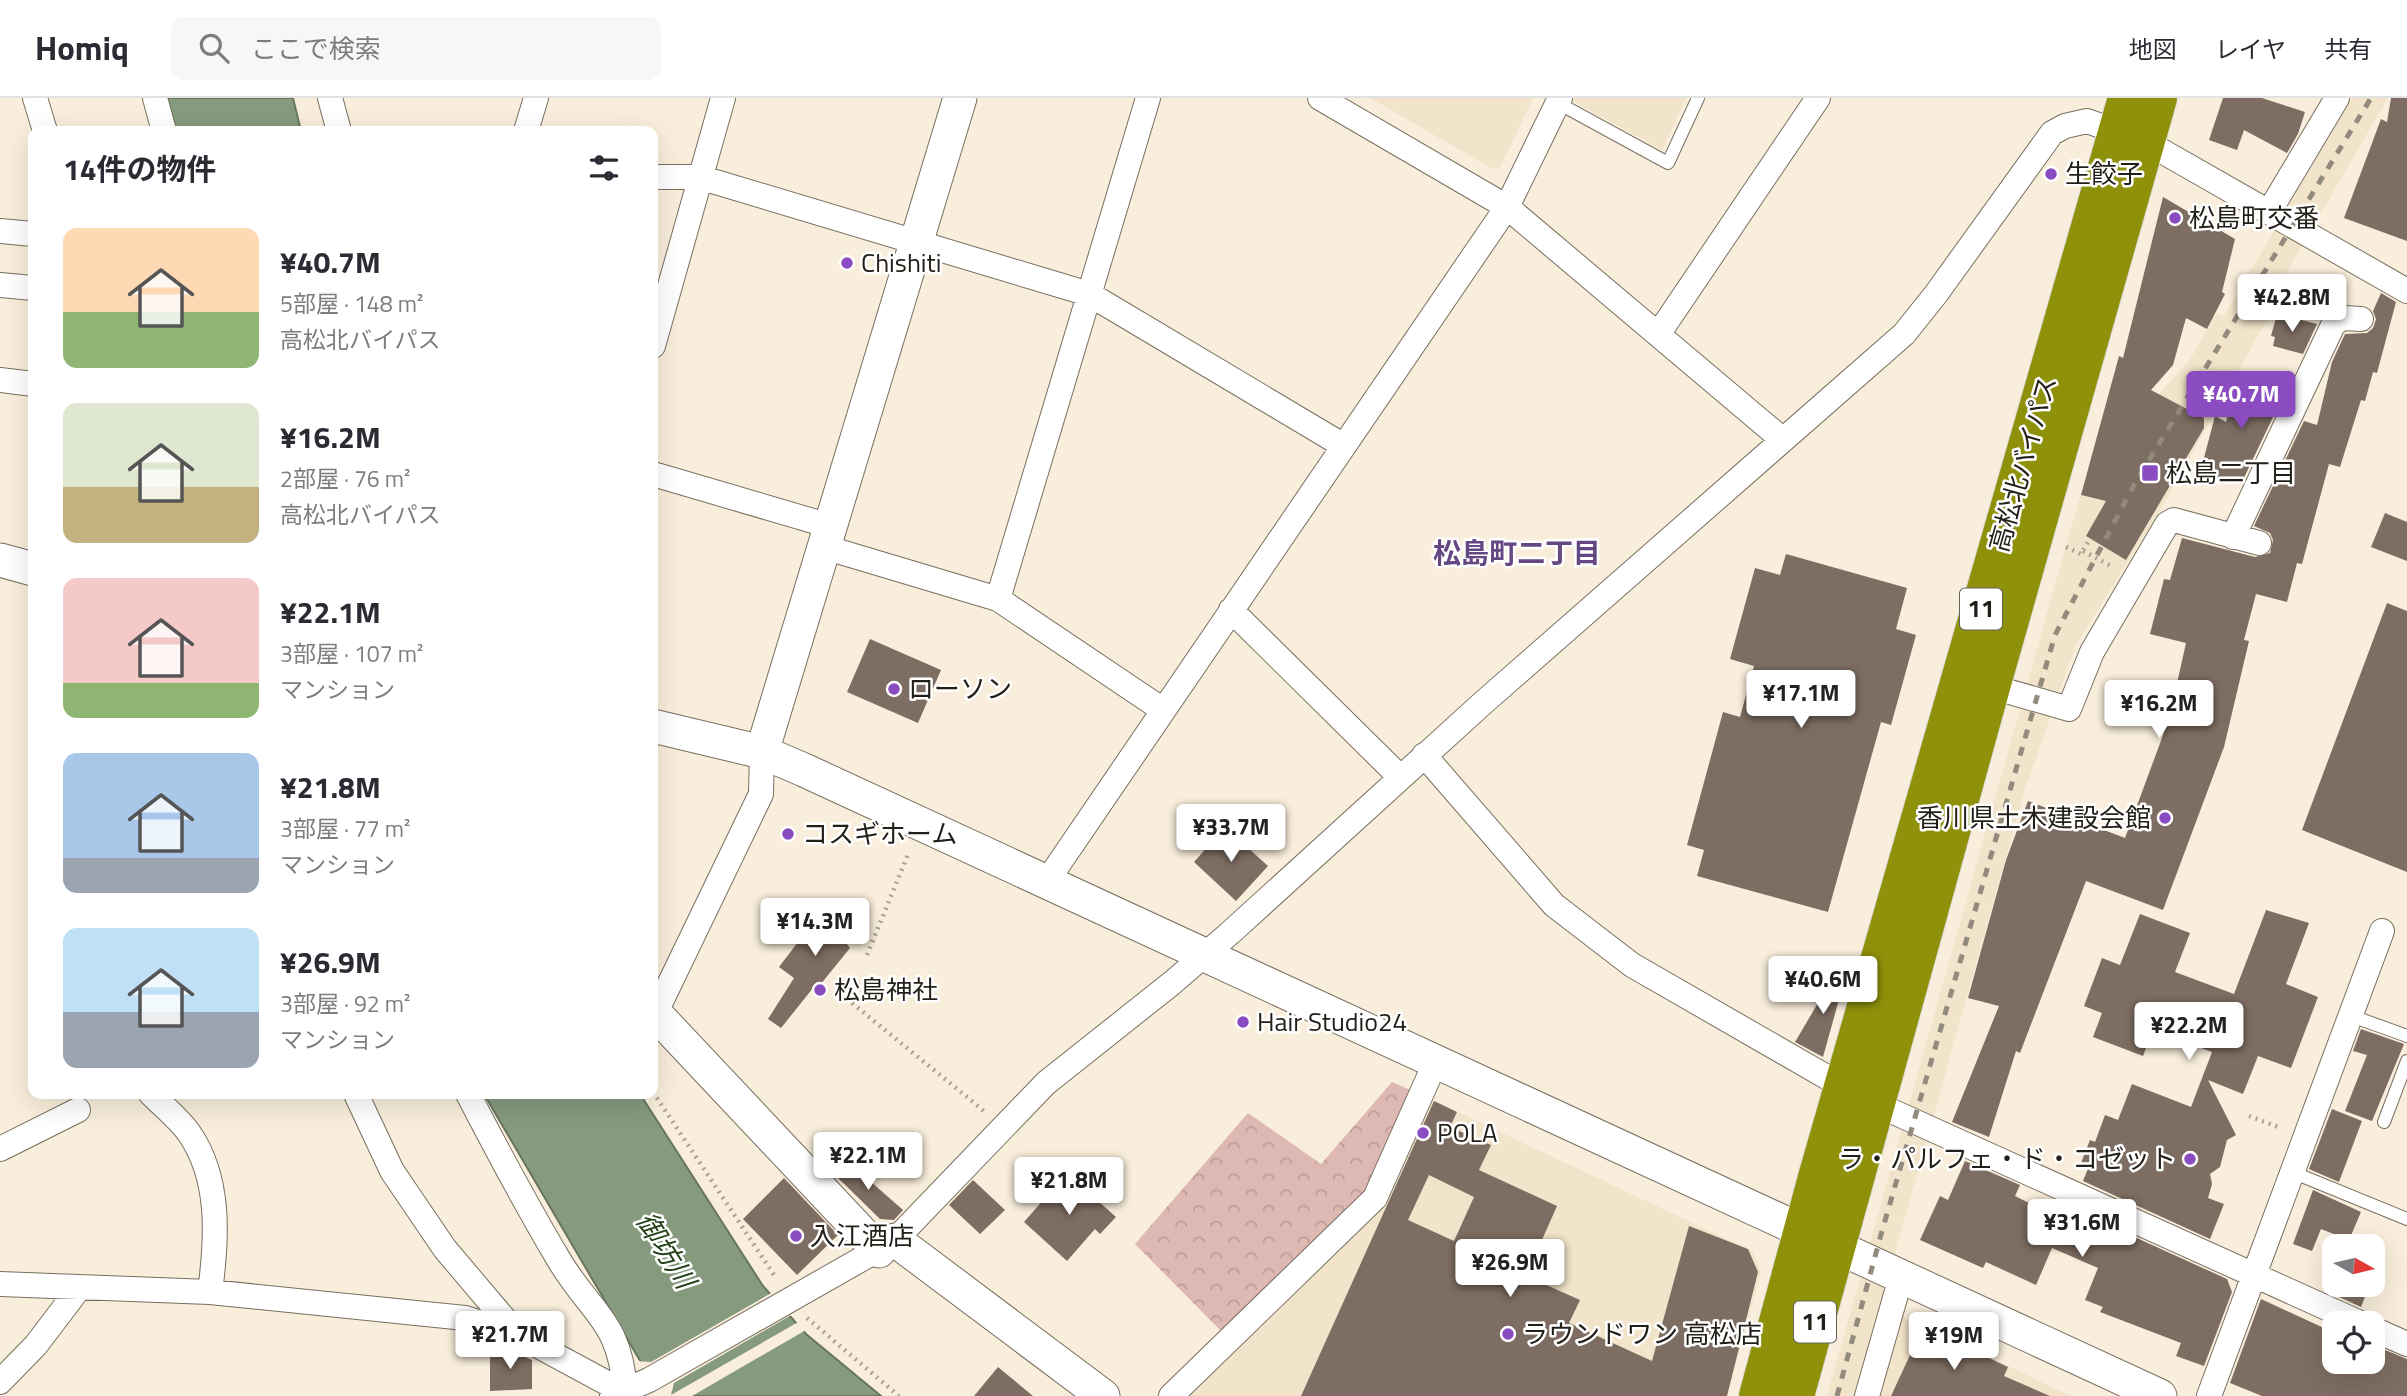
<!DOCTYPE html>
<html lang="ja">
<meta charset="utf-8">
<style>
:root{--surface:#fff;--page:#f7f7f7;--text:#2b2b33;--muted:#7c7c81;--line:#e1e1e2;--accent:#8b4cc1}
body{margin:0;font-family:"Titillium Web","Noto Sans JP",sans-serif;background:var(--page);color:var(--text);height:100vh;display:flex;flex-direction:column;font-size:26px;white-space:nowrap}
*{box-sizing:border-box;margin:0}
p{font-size:23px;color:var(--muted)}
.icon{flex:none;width:38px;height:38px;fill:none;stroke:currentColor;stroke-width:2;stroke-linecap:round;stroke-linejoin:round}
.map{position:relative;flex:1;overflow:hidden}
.side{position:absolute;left:28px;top:28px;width:630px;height:973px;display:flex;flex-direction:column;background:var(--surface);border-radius:14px;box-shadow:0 7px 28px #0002}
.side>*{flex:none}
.needle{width:46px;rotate:98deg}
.tools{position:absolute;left:2322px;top:1136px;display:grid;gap:14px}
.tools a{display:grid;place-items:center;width:63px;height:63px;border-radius:14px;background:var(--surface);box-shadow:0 7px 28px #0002;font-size:35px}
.price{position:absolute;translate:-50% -60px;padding:0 16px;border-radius:7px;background:#fff;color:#222;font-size:23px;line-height:46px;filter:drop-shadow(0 2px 4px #0008)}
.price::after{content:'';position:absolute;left:50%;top:42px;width:21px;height:16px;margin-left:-10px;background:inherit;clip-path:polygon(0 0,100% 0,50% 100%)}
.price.current{background:var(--accent);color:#fff}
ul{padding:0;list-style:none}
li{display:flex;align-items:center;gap:21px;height:175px;padding:0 35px}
li span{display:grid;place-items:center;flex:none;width:196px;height:140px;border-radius:14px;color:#555}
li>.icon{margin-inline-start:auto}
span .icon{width:84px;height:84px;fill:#fffc;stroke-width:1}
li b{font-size:30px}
h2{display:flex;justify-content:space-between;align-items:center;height:84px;padding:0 35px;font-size:30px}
header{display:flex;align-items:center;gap:42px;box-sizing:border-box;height:98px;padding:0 35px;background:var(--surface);border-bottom:2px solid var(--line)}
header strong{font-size:33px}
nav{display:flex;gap:38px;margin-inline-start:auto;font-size:24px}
.search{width:490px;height:63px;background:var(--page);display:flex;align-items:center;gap:18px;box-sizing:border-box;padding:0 24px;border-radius:14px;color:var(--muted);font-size:26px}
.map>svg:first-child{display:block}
.built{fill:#f2e4ca}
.park{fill:url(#park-crowns)}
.water{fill:#869a7e;stroke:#68755f;stroke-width:2}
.pier{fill:#f9eedb}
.building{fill:#7e6d62;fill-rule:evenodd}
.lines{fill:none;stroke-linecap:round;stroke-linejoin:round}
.lane-casing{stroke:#786f5f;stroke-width:14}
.street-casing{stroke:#786f5f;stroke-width:26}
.secondary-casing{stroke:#786f5f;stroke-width:35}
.highway-casing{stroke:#dcdbda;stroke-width:40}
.path{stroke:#aba294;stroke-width:4.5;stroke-dasharray:2 5;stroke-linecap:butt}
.lane{stroke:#fff;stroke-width:12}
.street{stroke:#fff;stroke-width:24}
.secondary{stroke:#fff;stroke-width:33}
.highway{stroke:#90910a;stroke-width:38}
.rail{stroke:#928a7d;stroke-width:5;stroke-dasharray:9 9;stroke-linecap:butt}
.poi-dot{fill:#8b4cc1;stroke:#fff;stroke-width:2.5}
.labels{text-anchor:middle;stroke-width:5;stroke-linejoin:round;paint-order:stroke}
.shield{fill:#fff;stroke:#64625d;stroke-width:2}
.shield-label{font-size:24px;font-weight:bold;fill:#221e18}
.poi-label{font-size:26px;fill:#221e18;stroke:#fff;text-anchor:start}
.street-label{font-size:26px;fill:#221e18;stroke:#fff}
.neighbourhood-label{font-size:28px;font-weight:bold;fill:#654783;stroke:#fff}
.water-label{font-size:28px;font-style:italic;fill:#254319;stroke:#fff}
</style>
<header>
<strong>Homiq</strong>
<div class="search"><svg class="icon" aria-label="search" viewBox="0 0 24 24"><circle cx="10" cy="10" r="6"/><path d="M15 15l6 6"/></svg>ここで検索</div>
<nav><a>地図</a><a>レイヤ</a><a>共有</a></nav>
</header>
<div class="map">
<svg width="2407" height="1298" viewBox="0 0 2407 1298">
<defs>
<pattern id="park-crowns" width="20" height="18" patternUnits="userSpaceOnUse" patternTransform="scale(1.75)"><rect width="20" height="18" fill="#deb8b2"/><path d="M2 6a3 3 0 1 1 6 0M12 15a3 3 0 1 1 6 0" fill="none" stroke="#be9e98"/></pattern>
</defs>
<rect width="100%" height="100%" fill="#f9eedb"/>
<path class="built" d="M 1370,0 L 1533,0 L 1500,70 L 1493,71 Z
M 1567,0 L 1686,0 L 1662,52 Z
M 2352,0 L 2388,0 L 2274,196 L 2274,209 L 2162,409 L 2076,547 L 2025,691 L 1855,1298 L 1827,1298 L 2080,398 L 2100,402 L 2160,295 L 2189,263 L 2217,215 L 2224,218 Z
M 1428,1000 L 1752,1153 L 1761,1174 L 1727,1298 L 1186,1298 Z
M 1901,1218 L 2008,1268 L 2070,1298 L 1878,1298 Z"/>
<path class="park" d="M 1392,984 L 1415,994 L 1368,1097 L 1225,1237 L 1135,1146 L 1248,1015 L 1321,1066 Z"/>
<path class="water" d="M 161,0 L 293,0 L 301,33 L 170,33 Z
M 484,996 L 640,996 L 763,1188 L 806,1236 L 881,1298 L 666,1298 L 639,1261 Z"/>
<path class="pier" d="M 773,1194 L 793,1216 L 674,1285 L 671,1297 L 800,1223 L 806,1232 L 692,1298 L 662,1298 L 636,1263 L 651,1264 Z"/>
<path class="building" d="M 2223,0 L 2262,0 L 2305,14 L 2298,36 L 2287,55 L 2244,32 L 2237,52 L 2209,42 Z
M 2391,0 L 2407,0 L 2407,143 L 2344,120 L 2381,21 L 2387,24 Z
M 2163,99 L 2235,141 L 2222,194 L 2225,196 L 2207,231 L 2186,220 L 2173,267 L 2151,292 L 2204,320 L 2204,330 L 2126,462 L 2086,438 L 2106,403 L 2081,397 L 2119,258 L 2123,260 Z
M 2381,195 L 2396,204 L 2377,275 L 2373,274 L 2365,303 L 2361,302 L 2340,369 L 2329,366 L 2302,466 L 2297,465 L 2287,504 L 2256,496 L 2244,542 L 2249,543 L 2224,649 L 2163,812 L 2086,783 L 2020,955 L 2016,953 L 1989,1039 L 1952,1024 L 1999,908 L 1968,900 L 2006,762 L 2028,703 L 2125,740 L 2169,621 L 2186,545 L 2150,536 L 2164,481 L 2170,482 L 2182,440 L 2255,459 L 2270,455 L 2273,442 L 2270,435 L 2254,428 L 2304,323 L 2317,327 L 2332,264 L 2345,236 L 2367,235 L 2373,230 L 2376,221 L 2373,213 Z
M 2277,216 L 2317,226 L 2303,256 L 2273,248 L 2275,239 L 2271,238 Z
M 2245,278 L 2280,288 L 2275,315 L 2241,386 L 2200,375 L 2215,318 L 2226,324 L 2232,299 L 2239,301 Z
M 2385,415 L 2407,424 L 2407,463 L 2371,449 Z
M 1786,456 L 1907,490 L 1896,531 L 1916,537 L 1891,627 L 1881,624 L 1828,814 L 1697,778 L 1704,752 L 1687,747 L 1723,614 L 1740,619 L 1754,568 L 1730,561 L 1755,470 L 1780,477 Z
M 2387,505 L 2407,513 L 2407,774 L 2302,732 Z
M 870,541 L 941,572 L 918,625 L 847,594 Z
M 1225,729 L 1268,768 L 1236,803 L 1194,764 Z
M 827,806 L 865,823 L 847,846 L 850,850 L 820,887 L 817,885 L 781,930 L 768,921 L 794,880 L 779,869 Z
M 2266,812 L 2309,825 L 2286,886 L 2318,899 L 2291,970 L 2258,958 L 2243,996 L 2208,982 L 2236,1037 L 2227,1042 L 2220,1069 L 2210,1076 L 2212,1086 L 2208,1100 L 2224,1106 L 2210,1141 L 2083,1083 L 2089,1068 L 2081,1065 L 2090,1042 L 2095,1044 L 2105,1017 L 2118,1022 L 2132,986 L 2191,1009 L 2212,954 L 2153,932 L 2143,958 L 2093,939 L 2102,915 L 2084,908 L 2102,860 L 2120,867 L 2140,816 L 2190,835 L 2175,874 L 2234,896 Z
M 1841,866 L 1848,869 L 1823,959 L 1795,944 Z
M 2361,931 L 2404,946 L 2372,1023 L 2345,1013 L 2367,957 L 2353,953 Z
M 1434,1003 L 1457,1014 L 1450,1029 L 1491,1047 L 1479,1072 L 1557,1108 L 1526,1178 L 1580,1202 L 1569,1225 L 1652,1263 L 1689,1128 L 1748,1151 L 1758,1174 L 1727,1298 L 1301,1298 ZM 1429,1077 L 1474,1099 L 1454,1143 L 1408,1122 Z
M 2332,1011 L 2362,1023 L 2339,1084 L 2309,1071 Z
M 845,1061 L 903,1112 L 894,1122 L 880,1121 L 833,1075 Z
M 1965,1063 L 2020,1087 L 2015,1098 L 2061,1121 L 2066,1109 L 2073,1111 L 2227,1181 L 2232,1194 L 2204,1268 L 2176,1258 L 2181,1245 L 2100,1214 L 2103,1209 L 2085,1202 L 2098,1170 L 2052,1150 L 2036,1187 L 1986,1164 L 1983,1170 L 1920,1142 L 1940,1098 L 1948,1102 Z
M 1067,1075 L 1116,1119 L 1100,1136 L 1095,1131 L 1067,1163 L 1024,1124 Z
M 784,1080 L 838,1137 L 797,1177 L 743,1121 Z
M 973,1082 L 1005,1112 L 980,1136 L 949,1107 Z
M 2313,1092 L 2361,1114 L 2349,1142 L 2321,1131 L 2312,1153 L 2293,1146 Z
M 2344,1186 L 2370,1186 L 2361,1209 L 2339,1199 Z
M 2261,1201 L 2326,1231 L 2328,1227 L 2334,1230 L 2334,1264 L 2373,1264 L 2373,1247 L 2407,1261 L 2407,1298 L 2262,1298 L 2230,1285 Z
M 1923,1229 L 2008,1269 L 2004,1278 L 2050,1298 L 1891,1298 Z
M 505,1249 L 532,1262 L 532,1291 L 490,1293 L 490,1252 Z
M 998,1269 L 1033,1298 L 974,1298 Z"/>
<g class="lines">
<g class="lane-casing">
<path id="lane" d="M 1558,5 L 1668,65 L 1698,0
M 2349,917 L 2407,938
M 2384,1024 L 2407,963
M 2292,1074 L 2407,1121"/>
</g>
<g class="street-casing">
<path id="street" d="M 35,0 L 45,33
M 155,0 L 164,33
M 330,0 L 339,33
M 1320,0 L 1507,109 L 1783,342
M 526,33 L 536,0
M 653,79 L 699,79 L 1089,196 L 1344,348
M 2269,114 L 2337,0
M 0,133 L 33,136
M 0,187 L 33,190
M 1659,235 L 1818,0
M 653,248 L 723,0
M 0,282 L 33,286
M 653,376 L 830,428
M 2233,439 L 2334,225 L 2344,220 L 2361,221
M 824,449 L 998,501 L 1148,0
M 998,501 L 1163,612
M 1231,512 L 1400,679
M 1979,585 L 2069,611 L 2092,554 L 2167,426 L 2174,422 L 2259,445
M 1424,657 L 1554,807 L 1632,867 L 1844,989
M 1045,786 L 1507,109 L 1560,0
M 655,916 L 761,696 L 762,654
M 151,996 C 163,1008 179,1021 189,1035 C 221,1081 217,1141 210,1194
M 356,996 L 392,1073 L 445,1151 L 517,1236
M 468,996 C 497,1052 527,1108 559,1162 C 591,1216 621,1223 625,1294
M 1876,1006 L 2360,1225
M 0,1051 L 78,1012
M 0,1186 L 210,1194 L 465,1220 L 518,1237 L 631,1298
M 2373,1231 L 2407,1246
M 0,1284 L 36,1247 L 80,1189
M 612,1298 L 649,1282 L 895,1142 L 1046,985 L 1172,885 L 1230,835 L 1484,604 L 1904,236 L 1936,196 L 2052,35 L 2065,28 L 2087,23 L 2146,44 L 2407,193
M 1171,1298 L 1375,1100 L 1436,963
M 1867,1298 L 1901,1179
M 2209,1298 L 2382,833"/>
</g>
<g class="secondary-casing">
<path id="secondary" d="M 0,462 L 33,471
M 653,628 L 762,654 L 804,672 L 2160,1298
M 762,654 L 960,0
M 653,913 L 879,1153
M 895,1142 L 1103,1298"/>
</g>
<g class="highway-casing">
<path id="highway" d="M 1758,1298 L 1818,1076 L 2127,0
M 1795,1298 L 1991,589 L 2158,0"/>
</g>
<path class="path" d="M 2066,449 L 2081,456 L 2090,441
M 2083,453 L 2113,469
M 867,857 L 909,754
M 852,905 L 984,1013
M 653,994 L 776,1180
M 2249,1018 L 2281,1030
M 807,1220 L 899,1298"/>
<use href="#lane" class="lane"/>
<use href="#street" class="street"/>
<use href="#secondary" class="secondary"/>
<use href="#highway" class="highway"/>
<path class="rail" d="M 1837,1298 L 1882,1133 L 2055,537 L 2135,385 L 2371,0"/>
</g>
<g class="poi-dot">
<circle cx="2051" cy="76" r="7"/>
<circle cx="2175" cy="120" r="7"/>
<circle cx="847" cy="165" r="7"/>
<rect x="2141" y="366" width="18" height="18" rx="3.5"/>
<circle cx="894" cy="591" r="7"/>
<circle cx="2165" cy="720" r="7"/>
<circle cx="788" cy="736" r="7"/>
<circle cx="820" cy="892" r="7"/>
<circle cx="1243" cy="924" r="7"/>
<circle cx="1423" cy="1035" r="7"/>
<circle cx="2190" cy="1061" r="7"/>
<circle cx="796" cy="1138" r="7"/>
<circle cx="1508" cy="1236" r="7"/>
</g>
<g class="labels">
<g class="shield">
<rect x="1960" y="490.5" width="42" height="41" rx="5"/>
<rect x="1794" y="1203.5" width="42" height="41" rx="5"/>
</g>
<g class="shield-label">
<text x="1981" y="519">11</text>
<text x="1815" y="1232">11</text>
</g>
<g class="poi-label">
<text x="2065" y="85">生餃子</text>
<text x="2189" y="129">松島町交番</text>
<text x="861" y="174">Chishiti</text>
<text x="2166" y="384">松島二丁目</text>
<text x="908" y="600">ローソン</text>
<text x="2151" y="729" text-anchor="end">香川県土木建設会館</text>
<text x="802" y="745">コスギホーム</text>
<text x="834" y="901">松島神社</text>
<text x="1257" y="933">Hair Studio24</text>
<text x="1437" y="1044">POLA</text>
<text x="2176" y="1070" text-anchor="end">ラ・パルフェ・ド・コゼット</text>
<text x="810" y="1147">入江酒店</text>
<text x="1522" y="1245">ラウンドワン 高松店</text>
</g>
<g class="street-label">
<text transform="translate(2023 366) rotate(-74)" y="9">高松北バイパス</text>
</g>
<g class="neighbourhood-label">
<text x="1517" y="465">松島町二丁目</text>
</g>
<g class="water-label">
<text transform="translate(666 1152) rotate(58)" y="10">御坊川</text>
</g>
</g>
</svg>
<div class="tools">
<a><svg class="needle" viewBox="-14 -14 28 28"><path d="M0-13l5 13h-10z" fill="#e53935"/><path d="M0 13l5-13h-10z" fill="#7c7c81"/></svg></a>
<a><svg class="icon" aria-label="locate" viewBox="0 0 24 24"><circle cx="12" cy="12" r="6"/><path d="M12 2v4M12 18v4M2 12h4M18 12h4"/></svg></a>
</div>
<b class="price" style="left:2292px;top:236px">¥42.8M</b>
<b class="price current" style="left:2241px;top:333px">¥40.7M</b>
<b class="price" style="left:1801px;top:632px">¥17.1M</b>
<b class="price" style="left:2159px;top:642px">¥16.2M</b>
<b class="price" style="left:1231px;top:766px">¥33.7M</b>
<b class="price" style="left:815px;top:860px">¥14.3M</b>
<b class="price" style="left:1823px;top:918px">¥40.6M</b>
<b class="price" style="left:2189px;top:964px">¥22.2M</b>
<b class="price" style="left:868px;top:1094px">¥22.1M</b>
<b class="price" style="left:1069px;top:1119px">¥21.8M</b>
<b class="price" style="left:2082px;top:1161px">¥31.6M</b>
<b class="price" style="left:1510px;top:1201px">¥26.9M</b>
<b class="price" style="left:510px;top:1273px">¥21.7M</b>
<b class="price" style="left:1954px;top:1274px">¥19M</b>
<section class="side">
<h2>14件の物件<svg class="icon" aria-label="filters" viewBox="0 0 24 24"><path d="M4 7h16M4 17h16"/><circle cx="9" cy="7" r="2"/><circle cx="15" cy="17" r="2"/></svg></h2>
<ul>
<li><span style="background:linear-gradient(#ffd9b3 60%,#8fb573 0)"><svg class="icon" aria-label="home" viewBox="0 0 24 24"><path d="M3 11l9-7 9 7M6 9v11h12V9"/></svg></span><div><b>¥40.7M</b><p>5部屋 · 148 m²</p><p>高松北バイパス</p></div></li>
<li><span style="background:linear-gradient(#dfe7d0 60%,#c2b280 0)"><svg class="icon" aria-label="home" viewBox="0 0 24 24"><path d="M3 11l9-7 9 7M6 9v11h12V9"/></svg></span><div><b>¥16.2M</b><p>2部屋 · 76 m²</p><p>高松北バイパス</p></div></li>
<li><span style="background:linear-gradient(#f6c9c9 75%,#8fb573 0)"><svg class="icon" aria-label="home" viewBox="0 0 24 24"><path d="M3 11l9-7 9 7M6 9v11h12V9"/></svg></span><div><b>¥22.1M</b><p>3部屋 · 107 m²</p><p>マンション</p></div></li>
<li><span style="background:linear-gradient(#a9c7e8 75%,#9aa5b1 0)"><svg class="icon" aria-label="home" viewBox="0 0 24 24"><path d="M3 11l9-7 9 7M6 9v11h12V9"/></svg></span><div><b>¥21.8M</b><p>3部屋 · 77 m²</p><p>マンション</p></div></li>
<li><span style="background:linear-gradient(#bfe0f5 60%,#9aa5b1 0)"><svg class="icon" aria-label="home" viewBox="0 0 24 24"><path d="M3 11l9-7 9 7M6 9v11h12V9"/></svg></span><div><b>¥26.9M</b><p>3部屋 · 92 m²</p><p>マンション</p></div></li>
</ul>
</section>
</div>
